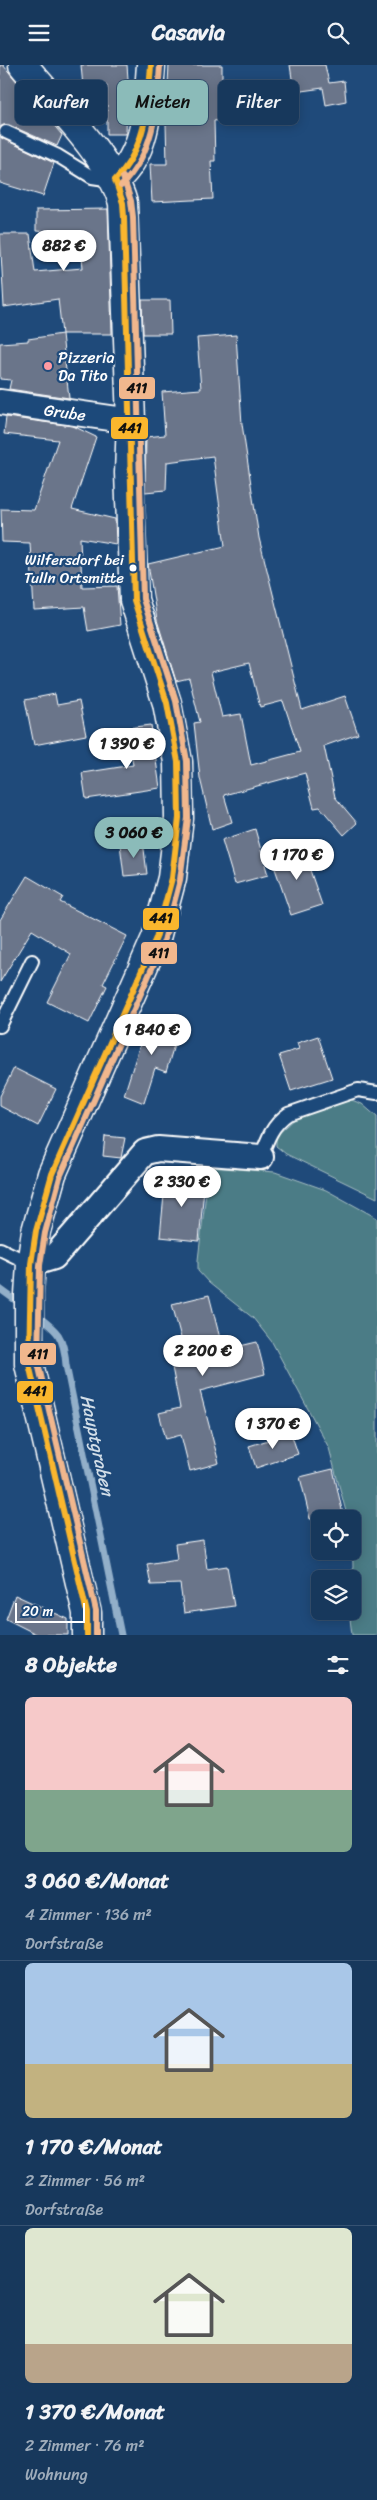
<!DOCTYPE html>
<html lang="de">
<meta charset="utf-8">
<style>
:root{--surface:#17385c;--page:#244365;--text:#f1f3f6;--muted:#9eacbb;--line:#365272;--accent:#8bbbb9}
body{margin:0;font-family:Sriracha,sans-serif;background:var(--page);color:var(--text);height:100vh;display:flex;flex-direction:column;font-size:19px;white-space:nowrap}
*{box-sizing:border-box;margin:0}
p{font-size:16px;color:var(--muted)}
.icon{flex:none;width:28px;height:28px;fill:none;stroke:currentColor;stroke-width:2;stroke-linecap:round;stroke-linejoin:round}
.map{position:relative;height:1570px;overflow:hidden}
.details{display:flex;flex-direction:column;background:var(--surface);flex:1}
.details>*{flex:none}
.banner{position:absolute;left:15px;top:15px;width:348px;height:45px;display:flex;gap:10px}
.controls{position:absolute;left:311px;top:1445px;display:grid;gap:10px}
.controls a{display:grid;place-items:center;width:50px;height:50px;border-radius:8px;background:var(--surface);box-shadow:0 2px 12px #0003,0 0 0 1px var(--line);font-size:25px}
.scale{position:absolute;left:15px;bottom:12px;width:70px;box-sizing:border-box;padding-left:5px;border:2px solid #fff;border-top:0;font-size:14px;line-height:18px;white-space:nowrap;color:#fff;-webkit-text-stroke:4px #1f4a7a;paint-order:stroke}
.price{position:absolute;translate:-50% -42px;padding:0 11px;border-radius:18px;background:#fff;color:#222;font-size:16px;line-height:32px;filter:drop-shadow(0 1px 2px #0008)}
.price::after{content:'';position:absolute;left:50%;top:30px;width:15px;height:11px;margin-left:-8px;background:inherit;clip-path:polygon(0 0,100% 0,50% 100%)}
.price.active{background:var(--accent);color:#111}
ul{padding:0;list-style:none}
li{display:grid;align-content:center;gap:10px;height:265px;padding:0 25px}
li+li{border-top:1px solid var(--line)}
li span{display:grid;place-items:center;height:155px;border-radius:8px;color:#555}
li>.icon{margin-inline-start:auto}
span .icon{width:90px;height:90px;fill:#fffc;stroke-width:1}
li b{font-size:21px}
h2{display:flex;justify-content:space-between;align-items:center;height:60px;padding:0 25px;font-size:21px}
.chip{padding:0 18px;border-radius:8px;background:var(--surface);box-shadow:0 2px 12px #0003,0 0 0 1px var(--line);font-size:18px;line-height:45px}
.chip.active{background:var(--accent);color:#111}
header{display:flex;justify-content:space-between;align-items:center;height:65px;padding:0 25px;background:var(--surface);font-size:22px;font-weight:800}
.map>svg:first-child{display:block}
.green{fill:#4c7c86;stroke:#a6bec2}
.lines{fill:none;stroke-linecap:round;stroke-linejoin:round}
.stream{stroke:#92afc9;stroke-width:7}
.building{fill:#6b758a;stroke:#fff;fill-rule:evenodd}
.lane-casing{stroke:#fff;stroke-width:16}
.street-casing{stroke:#fff;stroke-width:28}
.secondary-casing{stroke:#fff;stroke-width:31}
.lane{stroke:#1f4a7a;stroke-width:12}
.street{stroke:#1f4a7a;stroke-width:24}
.secondary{stroke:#1f4a7a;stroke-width:28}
.bus-1-casing{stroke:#1f4a7a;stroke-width:10}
.bus-2-casing{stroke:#1f4a7a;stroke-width:10}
.bus-1{stroke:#fab62d;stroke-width:6}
.bus-2{stroke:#f1b78d;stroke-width:6}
.poi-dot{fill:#ff9aa2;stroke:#1f4a7a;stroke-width:2}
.bus-dot{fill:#fff;stroke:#1f4a7a;stroke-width:2}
.labels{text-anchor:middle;stroke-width:4.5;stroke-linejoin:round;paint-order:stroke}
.bus-label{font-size:15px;fill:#fff;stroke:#1f4a7a;text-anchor:end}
.poi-label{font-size:16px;fill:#fff;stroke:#1f4a7a;text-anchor:start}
.street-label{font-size:16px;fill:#fff;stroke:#1f4a7a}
.water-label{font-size:18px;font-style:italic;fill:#d2dee8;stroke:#1f4a7a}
.line-badge{stroke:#1f4a7a;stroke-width:2}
.pale-badge-label{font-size:14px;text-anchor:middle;font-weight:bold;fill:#111}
</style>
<header><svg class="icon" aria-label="menu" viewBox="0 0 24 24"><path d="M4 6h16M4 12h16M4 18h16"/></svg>Casavia<svg class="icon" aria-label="search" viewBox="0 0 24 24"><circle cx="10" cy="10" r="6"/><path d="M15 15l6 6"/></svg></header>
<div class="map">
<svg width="377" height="1570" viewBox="0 0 377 1570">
<rect width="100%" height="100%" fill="#1f4a7a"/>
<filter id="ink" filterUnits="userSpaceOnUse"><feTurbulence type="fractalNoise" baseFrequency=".02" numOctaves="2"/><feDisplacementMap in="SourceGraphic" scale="10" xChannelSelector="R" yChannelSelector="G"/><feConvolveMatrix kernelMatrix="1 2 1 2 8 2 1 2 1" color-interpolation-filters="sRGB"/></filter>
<g filter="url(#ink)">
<path class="green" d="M 349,1034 L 362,1039 L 377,1052 L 377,1133 L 286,1089 L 276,1081 L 276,1071 L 298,1051 Z
M 209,1102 L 275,1107 L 326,1125 L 377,1153 L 377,1570 L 352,1570 L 349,1546 L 352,1546 L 352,1514 L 351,1514 L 353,1502 L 352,1454 L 348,1454 L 329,1383 L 272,1277 L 253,1253 L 209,1218 L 198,1206 L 198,1195 Z"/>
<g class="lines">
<path class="stream" d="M 0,1224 L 22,1240
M 35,1249 C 58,1266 64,1271 66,1300 L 121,1570"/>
</g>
<path class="building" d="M 0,0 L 3,0 L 62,70 L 57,81 L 9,60 L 0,62 Z
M 81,0 L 127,0 L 129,28 L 127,28 L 126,69 L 107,69 L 107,20 L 83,22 Z
M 169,0 L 222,0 L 222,55 L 214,56 L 215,96 L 211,96 L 213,134 L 152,137 L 150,99 L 167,99 L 166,59 Z
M 290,0 L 325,0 L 329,18 L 344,16 L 346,36 L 326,40 L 323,23 L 294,27 Z
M 0,72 L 54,98 L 43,131 L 0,118 Z
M 108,144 L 112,269 L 62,269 L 58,234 L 4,242 L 0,169 L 30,169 L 35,207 L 83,203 L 80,169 L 36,166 L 36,145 Z
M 142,235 L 170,235 L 171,269 L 143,269 Z
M 62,269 L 69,333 L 9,324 L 11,315 L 0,314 L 0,278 L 28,276 L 28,274 Z
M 236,270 L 242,359 L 259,473 L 302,645 L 345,631 L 358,669 L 324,681 L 335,732 L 357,758 L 344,770 L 320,742 L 314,743 L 305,708 L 224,730 L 232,757 L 212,764 L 200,713 L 194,658 L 200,657 L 189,613 L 176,616 L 157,555 L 148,499 L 225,481 L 213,391 L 167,397 L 166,425 L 145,427 L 146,372 L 165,370 L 162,327 L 201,324 L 197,273 ZM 249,598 L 260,642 L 283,636 L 300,687 L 251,700 L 241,649 L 222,652 L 211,607 Z
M 6,352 L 73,361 L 96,372 L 72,444 L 115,454 L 116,479 L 80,473 L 82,522 L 117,521 L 120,560 L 88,566 L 84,542 L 34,545 L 30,478 L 2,477 L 1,444 L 34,445 L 58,375 L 4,369 Z
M 55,629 L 57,640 L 79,636 L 86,670 L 34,680 L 25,635 Z
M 151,660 L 160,723 L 86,734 L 82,708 L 133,700 L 128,663 Z
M 255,764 L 268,810 L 235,819 L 222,775 Z
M 143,776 L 147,809 L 124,811 L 120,779 Z
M 302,782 L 322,840 L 291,850 L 271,792 Z
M 27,811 L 63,832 L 60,837 L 127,871 L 103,919 L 107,921 L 89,958 L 47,937 L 71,889 L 32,865 L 0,917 L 0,855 Z
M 149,951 L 180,960 L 166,1007 L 155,1003 L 144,1038 L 124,1030 Z
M 318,971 L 332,1013 L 291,1026 L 279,990 L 299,984 L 297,978 Z
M 14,1003 L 56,1024 L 38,1061 L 0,1041 L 0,1031 Z
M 105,1071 L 125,1073 L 121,1093 L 103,1091 Z
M 166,1109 L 205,1113 L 199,1176 L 160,1172 Z
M 209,1230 L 223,1285 L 257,1277 L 265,1309 L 200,1326 L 219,1398 L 190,1406 L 181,1370 L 166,1374 L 159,1348 L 180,1343 L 169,1287 L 184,1284 L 172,1239 Z
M 291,1368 L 298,1389 L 256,1403 L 249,1381 Z
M 333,1404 L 344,1454 L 310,1454 L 300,1412 Z
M 203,1475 L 207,1504 L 227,1501 L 234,1541 L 184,1548 L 180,1519 L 151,1520 L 147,1499 L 177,1494 L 175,1479 Z
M 15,1530 L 68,1554 L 68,1570 L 38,1570 L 6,1554 Z"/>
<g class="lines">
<g class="lane-casing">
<path id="lane" d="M 6,67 L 58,91 L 92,112 L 112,115
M 0,961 L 32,896
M 261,1092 C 267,1075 272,1060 288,1049 L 358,1025 L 377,1028
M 0,1184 L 31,1199"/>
</g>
<g class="street-casing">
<path id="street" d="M 0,337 L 131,356
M 31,1199 L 54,1192 L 145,1087 L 158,1084 L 261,1092"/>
</g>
<g class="secondary-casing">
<path id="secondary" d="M 23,0 C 53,37 111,93 123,138 L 131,356 L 129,408 L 134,535 L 167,638 L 178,697 L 179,753 L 172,813 L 156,873 L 52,1109 L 36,1166 L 31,1199 L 29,1230 L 29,1299 L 87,1548 L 87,1570
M 115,115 C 147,89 148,39 151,0"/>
</g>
<use href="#lane" class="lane"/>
<use href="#street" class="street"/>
<use href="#secondary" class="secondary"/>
<g class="bus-1-casing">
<path id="bus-1" d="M 115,115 C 146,83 148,42 151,0
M 87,1570 L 87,1548 L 29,1299 L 31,1199 L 36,1166 L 52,1109 L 156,873 L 172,813 L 179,753 L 178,697 L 167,638 L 134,535 L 124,152 L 123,138 L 115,115"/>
</g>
<g class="bus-2-casing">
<path id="bus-2" d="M 121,121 C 154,88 157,45 160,1
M 96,1570 L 96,1546 L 38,1298 L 40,1200 L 45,1168 L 60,1112 L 164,876 L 180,815 L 188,753 L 187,696 L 176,636 L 143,534 L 133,152 L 131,136 L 123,112"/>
</g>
<use href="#bus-1" class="bus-1"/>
<use href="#bus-2" class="bus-2"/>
</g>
</g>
<circle class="poi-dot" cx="48" cy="301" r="5"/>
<circle class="bus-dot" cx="133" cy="503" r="4.5"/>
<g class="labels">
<g class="bus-label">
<text x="124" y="500">Wilfersdorf bei<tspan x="124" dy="18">Tulln Ortsmitte</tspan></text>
</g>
<g class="poi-label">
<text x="58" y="298">Pizzeria<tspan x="58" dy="18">Da Tito</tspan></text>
</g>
<g class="street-label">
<text transform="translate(65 347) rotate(8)" y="6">Grube</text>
</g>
<g class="water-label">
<text transform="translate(97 1380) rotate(78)" y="6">Hauptgraben</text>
</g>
</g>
<g class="line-badge">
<rect x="118" y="311" width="38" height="24" rx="5" fill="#f1b78d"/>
<rect x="110" y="351" width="39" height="24" rx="5" fill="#fab62d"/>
<rect x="142" y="842" width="38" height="24" rx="5" fill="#fab62d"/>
<rect x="140" y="876" width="38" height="24" rx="5" fill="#f1b78d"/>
<rect x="19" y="1277" width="38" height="24" rx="5" fill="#f1b78d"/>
<rect x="16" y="1315" width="38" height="24" rx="5" fill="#fab62d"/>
</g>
<g class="pale-badge-label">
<text x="137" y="328">411</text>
<text x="130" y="368">441</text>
<text x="161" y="858">441</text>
<text x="159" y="893">411</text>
<text x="38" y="1294">411</text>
<text x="35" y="1331">441</text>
</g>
</svg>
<div class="controls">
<a><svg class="icon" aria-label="locate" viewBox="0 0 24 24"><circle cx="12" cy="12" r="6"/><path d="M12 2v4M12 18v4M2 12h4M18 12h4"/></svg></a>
<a><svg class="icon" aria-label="layers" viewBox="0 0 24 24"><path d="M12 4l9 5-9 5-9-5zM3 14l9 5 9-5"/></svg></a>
</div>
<div class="scale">20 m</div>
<b class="price" style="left:64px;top:207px">882 €</b>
<b class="price" style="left:127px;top:705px">1 390 €</b>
<b class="price active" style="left:134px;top:794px">3 060 €</b>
<b class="price" style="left:297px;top:816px">1 170 €</b>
<b class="price" style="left:152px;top:991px">1 840 €</b>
<b class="price" style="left:182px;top:1143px">2 330 €</b>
<b class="price" style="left:203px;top:1312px">2 200 €</b>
<b class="price" style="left:273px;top:1385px">1 370 €</b>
<div class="banner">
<a class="chip">Kaufen</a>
<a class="chip active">Mieten</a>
<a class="chip">Filter</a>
</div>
</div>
<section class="details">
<h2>8 Objekte<svg class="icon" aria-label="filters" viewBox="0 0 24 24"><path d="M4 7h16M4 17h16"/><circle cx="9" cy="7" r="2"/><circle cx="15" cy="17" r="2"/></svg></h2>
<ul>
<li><span style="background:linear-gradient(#f6c9c9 60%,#7fa58c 0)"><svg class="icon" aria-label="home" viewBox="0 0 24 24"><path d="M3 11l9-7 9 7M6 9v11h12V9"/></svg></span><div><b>3 060 €/Monat</b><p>4 Zimmer · 136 m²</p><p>Dorfstraße</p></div></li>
<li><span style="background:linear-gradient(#a9c7e8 65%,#c2b280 0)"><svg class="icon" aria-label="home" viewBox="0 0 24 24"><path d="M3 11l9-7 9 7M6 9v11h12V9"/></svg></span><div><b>1 170 €/Monat</b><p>2 Zimmer · 56 m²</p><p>Dorfstraße</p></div></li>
<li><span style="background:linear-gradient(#dfe7d0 75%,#b9a48a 0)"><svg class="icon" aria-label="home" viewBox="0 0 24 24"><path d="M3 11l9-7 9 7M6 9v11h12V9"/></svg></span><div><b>1 370 €/Monat</b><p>2 Zimmer · 76 m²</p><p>Wohnung</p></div></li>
</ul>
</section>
